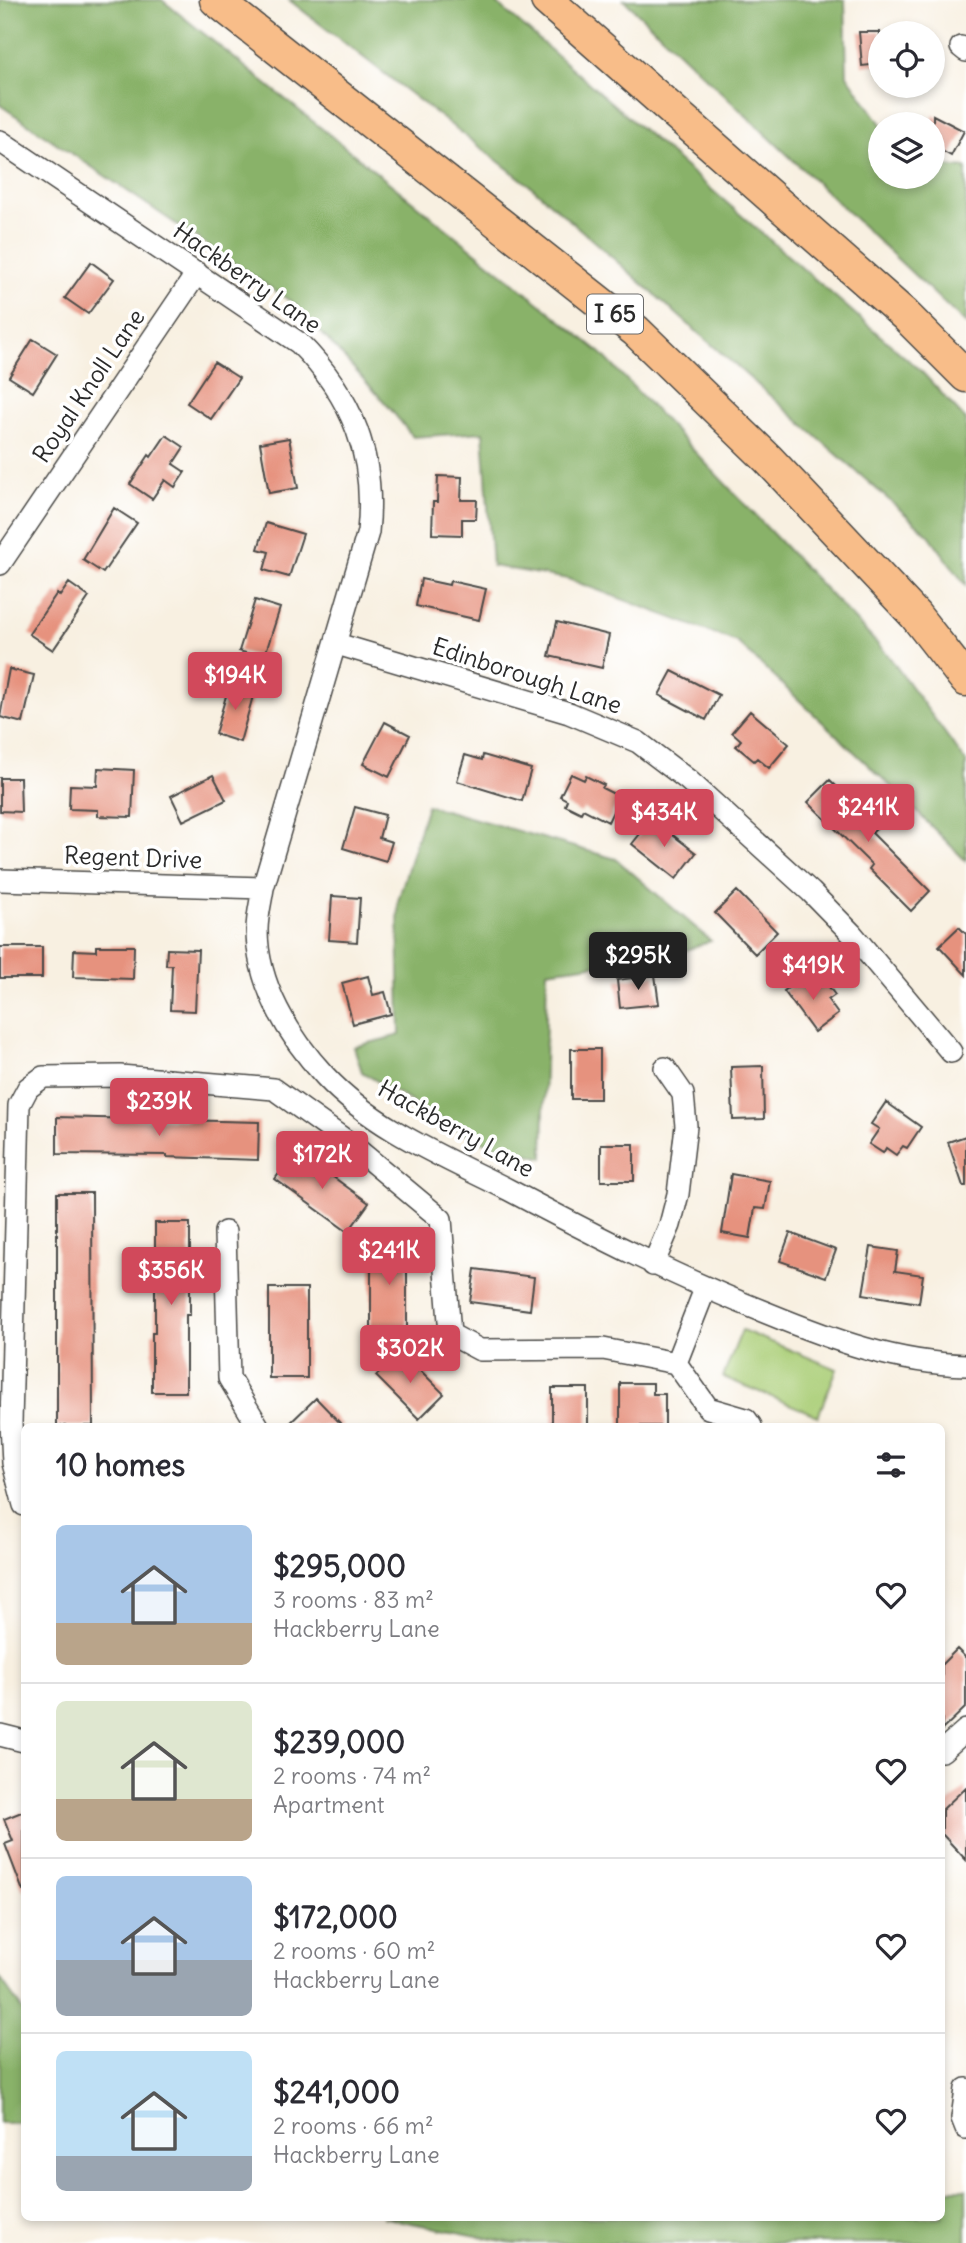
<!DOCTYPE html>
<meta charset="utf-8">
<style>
:root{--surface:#fff;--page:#f7f7f7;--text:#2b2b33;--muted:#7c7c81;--line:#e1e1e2;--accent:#d1495b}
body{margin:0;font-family:Delius,sans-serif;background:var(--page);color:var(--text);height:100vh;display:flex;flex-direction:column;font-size:26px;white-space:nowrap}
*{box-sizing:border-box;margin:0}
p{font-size:23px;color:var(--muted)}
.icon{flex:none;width:38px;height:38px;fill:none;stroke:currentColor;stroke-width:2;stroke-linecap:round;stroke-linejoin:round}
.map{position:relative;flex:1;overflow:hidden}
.details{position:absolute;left:21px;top:1423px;width:924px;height:798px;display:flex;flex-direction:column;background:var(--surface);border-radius:10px;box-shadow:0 4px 10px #0003}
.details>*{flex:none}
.fabs{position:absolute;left:868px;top:21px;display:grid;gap:14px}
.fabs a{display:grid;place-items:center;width:77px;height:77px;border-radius:50%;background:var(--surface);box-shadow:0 4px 10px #0003;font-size:35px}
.price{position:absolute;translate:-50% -60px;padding:0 16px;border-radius:7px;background:var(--accent);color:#fff;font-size:23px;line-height:46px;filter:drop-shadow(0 2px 4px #0008)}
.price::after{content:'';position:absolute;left:50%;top:42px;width:21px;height:16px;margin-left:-10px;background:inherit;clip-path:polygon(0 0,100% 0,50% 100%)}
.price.selected{background:#222;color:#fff}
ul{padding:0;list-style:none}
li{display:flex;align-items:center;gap:21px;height:175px;padding:0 35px}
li+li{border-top:2px solid var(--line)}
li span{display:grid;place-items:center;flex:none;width:196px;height:140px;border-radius:10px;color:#555}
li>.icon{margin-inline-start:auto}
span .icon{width:84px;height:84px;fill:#fffc;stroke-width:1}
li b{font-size:30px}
h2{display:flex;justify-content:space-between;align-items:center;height:84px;padding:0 35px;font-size:30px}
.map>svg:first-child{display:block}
.green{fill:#accf79;stroke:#6c7d52;stroke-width:2}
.forest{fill:#89b269;stroke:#5a6e4a;stroke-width:2}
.building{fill:#e6927e}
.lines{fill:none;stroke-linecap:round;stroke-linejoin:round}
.minor-casing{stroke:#4a4946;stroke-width:24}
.highway-casing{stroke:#4a4946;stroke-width:35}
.minor{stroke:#fff;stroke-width:21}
.highway{stroke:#f8bd89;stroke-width:32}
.labels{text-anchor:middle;stroke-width:7;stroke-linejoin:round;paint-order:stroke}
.shield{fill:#fff;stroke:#6b6b6b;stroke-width:2}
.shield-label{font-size:23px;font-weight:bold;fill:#2b2b2b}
.street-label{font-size:24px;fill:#2b2b2b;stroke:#fff}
</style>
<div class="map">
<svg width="966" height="2243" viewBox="0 0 966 2243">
<rect width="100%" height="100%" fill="#fff"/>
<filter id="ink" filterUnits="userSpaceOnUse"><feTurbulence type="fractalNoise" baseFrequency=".0143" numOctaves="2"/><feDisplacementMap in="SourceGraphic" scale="14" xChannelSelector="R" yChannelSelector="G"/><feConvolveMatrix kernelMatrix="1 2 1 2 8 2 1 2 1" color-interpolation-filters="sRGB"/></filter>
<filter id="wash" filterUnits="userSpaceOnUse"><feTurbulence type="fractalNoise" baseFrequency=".00686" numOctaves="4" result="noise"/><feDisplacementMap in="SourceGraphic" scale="28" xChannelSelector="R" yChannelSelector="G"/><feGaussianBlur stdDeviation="1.57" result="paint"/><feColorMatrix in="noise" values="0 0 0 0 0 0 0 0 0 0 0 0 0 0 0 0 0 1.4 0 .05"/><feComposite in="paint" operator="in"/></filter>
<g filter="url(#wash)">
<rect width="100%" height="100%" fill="#f8f0e1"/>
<path class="green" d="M 742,1330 L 837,1369 L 818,1416 L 723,1377 Z"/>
<path class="forest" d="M 0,0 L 162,0 L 601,353 L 887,654 L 966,762 L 966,861 L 897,792 L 737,642 L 568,579 L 492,566 L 483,432 L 413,437 L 388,406 L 296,305 L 0,105 Z
M 289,0 L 493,0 L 922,372 L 966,420 L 966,586 L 929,535 L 533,188 Z
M 624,0 L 845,0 L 847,75 L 881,124 L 880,177 L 933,177 L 933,165 L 966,168 L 966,324 Z
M 427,805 L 616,859 L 711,941 L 676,954 L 547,971 L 543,1158 L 476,1140 L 362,1072 L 354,1047 L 400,1035 L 398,901 Z
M 0,1978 L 24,2012 L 24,2123 L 0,2123 Z
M 942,2189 L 966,2189 L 966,2243 L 512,2243 L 382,2217 L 942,2217 Z"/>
<g id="blocks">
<path class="building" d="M 859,32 L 880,32 L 880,64 L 862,66 Z
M 933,115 L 964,131 L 951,156 L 933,146 Z
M 91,262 L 114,279 L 88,314 L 65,298 Z
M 33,339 L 57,354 L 33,392 L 9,377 Z
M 214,362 L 239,378 L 211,419 L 187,403 Z
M 166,435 L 184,447 L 173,464 L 185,472 L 175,487 L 165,480 L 152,499 L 130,484 L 149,455 L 151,457 Z
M 289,438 L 298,488 L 269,493 L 260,443 Z
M 438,476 L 462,477 L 461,500 L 477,500 L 476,519 L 462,519 L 462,535 L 432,534 L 433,502 L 437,502 Z
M 114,508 L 137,523 L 103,573 L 83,560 Z
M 266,523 L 303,534 L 289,577 L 264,570 L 269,552 L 258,549 Z
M 421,579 L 449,585 L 450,581 L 486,589 L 479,620 L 416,606 Z
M 69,583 L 89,597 L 53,650 L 29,634 L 57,593 L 60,596 Z
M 255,600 L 280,608 L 264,658 L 239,651 Z
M 557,622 L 609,635 L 602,668 L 549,656 Z
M 9,669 L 34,675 L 23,723 L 0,717 Z
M 672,671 L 719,695 L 706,720 L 659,695 Z
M 230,682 L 255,689 L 240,742 L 215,734 Z
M 750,711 L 789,744 L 769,768 L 757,758 L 754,761 L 736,746 L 741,740 L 732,732 Z
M 385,722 L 410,735 L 389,777 L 363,764 Z
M 465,755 L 482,760 L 483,755 L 531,769 L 522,801 L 457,781 Z
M 98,768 L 134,770 L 132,817 L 98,816 L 98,810 L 69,809 L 70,785 L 97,786 Z
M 571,774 L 584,780 L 586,776 L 604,785 L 602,788 L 620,797 L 608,822 L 583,809 L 581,813 L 565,805 L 567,800 L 560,796 Z
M 213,775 L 226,800 L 183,821 L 171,796 Z
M 0,778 L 20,778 L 21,812 L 0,811 Z
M 830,780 L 878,827 L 872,833 L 930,891 L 911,911 L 869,869 L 872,865 L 808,802 Z
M 355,807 L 385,815 L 379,838 L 392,842 L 386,861 L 343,848 Z
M 652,819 L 696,853 L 676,879 L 632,844 Z
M 737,891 L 777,932 L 755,954 L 715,913 Z
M 332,896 L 360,898 L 357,942 L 329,940 Z
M 959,927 L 966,934 L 966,975 L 939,946 Z
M 96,946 L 134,946 L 133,979 L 73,977 L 74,950 L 96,951 Z
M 0,947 L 42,947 L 42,978 L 0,978 Z
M 167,949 L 198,950 L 195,1011 L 170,1010 L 172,965 L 166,965 Z
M 655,975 L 659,1004 L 620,1008 L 617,980 Z
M 368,976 L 373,995 L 385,992 L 391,1014 L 353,1024 L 342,983 Z
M 803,977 L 811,988 L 823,979 L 835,995 L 828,1000 L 838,1014 L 814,1032 L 784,991 Z
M 571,1049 L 600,1049 L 600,1099 L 571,1099 Z
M 763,1066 L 764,1119 L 733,1120 L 731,1067 Z
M 886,1102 L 921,1127 L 907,1148 L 903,1146 L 896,1155 L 886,1148 L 883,1153 L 869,1144 L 879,1129 L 871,1124 Z
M 57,1117 L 259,1122 L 258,1160 L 167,1157 L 167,1155 L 57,1154 Z
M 966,1136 L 966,1186 L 963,1186 L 948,1142 Z
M 601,1144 L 634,1144 L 634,1181 L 601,1181 Z
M 296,1150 L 369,1203 L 348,1232 L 275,1179 Z
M 731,1174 L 770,1181 L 765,1209 L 755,1208 L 750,1238 L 722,1233 Z
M 57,1193 L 92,1193 L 93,1426 L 57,1426 Z
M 155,1223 L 190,1223 L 190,1315 L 186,1315 L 186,1392 L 152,1392 L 152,1333 L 155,1333 Z
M 790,1233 L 836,1250 L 826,1277 L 780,1261 Z
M 371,1242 L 407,1242 L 407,1332 L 371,1332 Z
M 871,1247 L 898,1251 L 895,1271 L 923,1275 L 919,1303 L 863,1294 Z
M 475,1269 L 534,1277 L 530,1310 L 470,1302 Z
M 269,1288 L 307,1288 L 307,1378 L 269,1378 Z
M 401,1351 L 444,1394 L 419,1419 L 376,1376 Z
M 620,1383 L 653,1383 L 653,1394 L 665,1394 L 665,1426 L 620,1426 Z
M 552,1388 L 588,1388 L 588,1426 L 552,1426 Z
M 316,1398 L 343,1426 L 287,1426 Z
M 957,1649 L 966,1658 L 966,1707 L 942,1730 L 942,1664 Z
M 966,1787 L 966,1860 L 942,1834 L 942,1810 Z
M 24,1811 L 24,1891 L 23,1891 L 5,1844 L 13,1841 L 4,1819 Z"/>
</g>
</g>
<g filter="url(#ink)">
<use href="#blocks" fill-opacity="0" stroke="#4a4946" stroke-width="2"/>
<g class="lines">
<g class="minor-casing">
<path id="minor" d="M 961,47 L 966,51
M 0,141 L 299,343 C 353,397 376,457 368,532 L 263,888 C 261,902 257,916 257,930 C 257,985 289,1037 325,1076 C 374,1129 446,1158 509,1190 C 594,1235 678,1278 767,1313 C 833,1340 895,1363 966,1365
M 0,564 L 197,273
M 337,644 L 569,713 L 638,742 L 688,780 L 811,892 L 852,934 L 951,1052
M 0,880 L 263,888
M 225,1232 L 229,1378 L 258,1426
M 653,1265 L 670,1225 L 678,1194 L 686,1126 L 683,1094 L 665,1068
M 676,1363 L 708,1408 L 746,1419 L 751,1426
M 24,1505 L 13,1463 L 11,1423 L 19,1105 L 28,1088 L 43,1077 L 120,1076 L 274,1089 L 352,1145 L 441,1219 L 450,1334 L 480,1350 L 603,1349 L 676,1363 L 705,1289
M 0,1735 L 24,1741
M 942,1751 L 966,1730
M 966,2089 L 962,2118 L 966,2128"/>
</g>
<g class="highway-casing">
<path id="highway" d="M 216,0 L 636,331 L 768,459 L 915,615 L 966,680
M 547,0 L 905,315 L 966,376"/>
</g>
<use href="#minor" class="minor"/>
<use href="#highway" class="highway"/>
</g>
</g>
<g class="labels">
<rect class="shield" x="587" y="294.5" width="56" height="39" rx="5"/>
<g class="shield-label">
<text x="615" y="322">I 65</text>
</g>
<g class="street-label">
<text transform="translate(247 278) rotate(35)" y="8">Hackberry Lane</text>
<text transform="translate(89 386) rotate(-56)" y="8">Royal Knoll Lane</text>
<text transform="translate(527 676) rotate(18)" y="8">Edinborough Lane</text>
<text transform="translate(133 858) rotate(2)" y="8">Regent Drive</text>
<text transform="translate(456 1129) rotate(29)" y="8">Hackberry Lane</text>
</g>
</g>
</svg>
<div class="fabs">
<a><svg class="icon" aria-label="locate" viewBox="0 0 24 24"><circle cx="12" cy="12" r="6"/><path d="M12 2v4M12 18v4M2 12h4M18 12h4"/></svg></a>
<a><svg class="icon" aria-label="layers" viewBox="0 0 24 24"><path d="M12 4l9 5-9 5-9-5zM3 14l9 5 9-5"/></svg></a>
</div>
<b class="price" style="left:235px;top:712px">$194K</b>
<b class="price" style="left:868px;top:844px">$241K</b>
<b class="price" style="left:664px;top:849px">$434K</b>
<b class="price selected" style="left:638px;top:992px">$295K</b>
<b class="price" style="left:813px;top:1002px">$419K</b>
<b class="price" style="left:159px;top:1138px">$239K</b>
<b class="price" style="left:322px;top:1191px">$172K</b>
<b class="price" style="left:389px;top:1287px">$241K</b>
<b class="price" style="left:171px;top:1307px">$356K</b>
<b class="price" style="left:410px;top:1385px">$302K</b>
<section class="details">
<h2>10 homes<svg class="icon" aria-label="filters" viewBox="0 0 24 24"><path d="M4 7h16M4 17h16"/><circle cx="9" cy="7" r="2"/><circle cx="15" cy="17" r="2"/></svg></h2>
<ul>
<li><span style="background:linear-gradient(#a9c7e8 70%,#b9a48a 0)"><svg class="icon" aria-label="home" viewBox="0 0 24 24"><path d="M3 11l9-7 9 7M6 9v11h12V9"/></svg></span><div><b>$295,000</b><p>3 rooms · 83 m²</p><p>Hackberry Lane</p></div><svg class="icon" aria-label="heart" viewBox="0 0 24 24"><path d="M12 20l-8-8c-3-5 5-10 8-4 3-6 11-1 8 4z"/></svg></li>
<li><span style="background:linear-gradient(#dfe7d0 70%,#b9a48a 0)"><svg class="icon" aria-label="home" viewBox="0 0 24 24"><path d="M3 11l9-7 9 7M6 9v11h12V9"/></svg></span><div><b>$239,000</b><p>2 rooms · 74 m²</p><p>Apartment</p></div><svg class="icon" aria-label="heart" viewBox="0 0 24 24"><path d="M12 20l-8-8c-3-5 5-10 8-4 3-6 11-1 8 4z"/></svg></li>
<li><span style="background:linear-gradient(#a9c7e8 60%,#9aa5b1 0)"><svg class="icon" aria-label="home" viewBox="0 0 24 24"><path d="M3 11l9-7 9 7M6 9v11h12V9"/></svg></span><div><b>$172,000</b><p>2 rooms · 60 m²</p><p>Hackberry Lane</p></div><svg class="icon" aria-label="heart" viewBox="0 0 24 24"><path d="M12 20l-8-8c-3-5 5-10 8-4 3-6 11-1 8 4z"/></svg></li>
<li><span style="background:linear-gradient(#bfe0f5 75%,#9aa5b1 0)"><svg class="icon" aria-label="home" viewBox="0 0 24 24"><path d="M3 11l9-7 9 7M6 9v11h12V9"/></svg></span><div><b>$241,000</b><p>2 rooms · 66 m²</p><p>Hackberry Lane</p></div><svg class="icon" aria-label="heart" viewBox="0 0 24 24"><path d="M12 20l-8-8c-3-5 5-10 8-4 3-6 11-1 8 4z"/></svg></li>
</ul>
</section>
</div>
